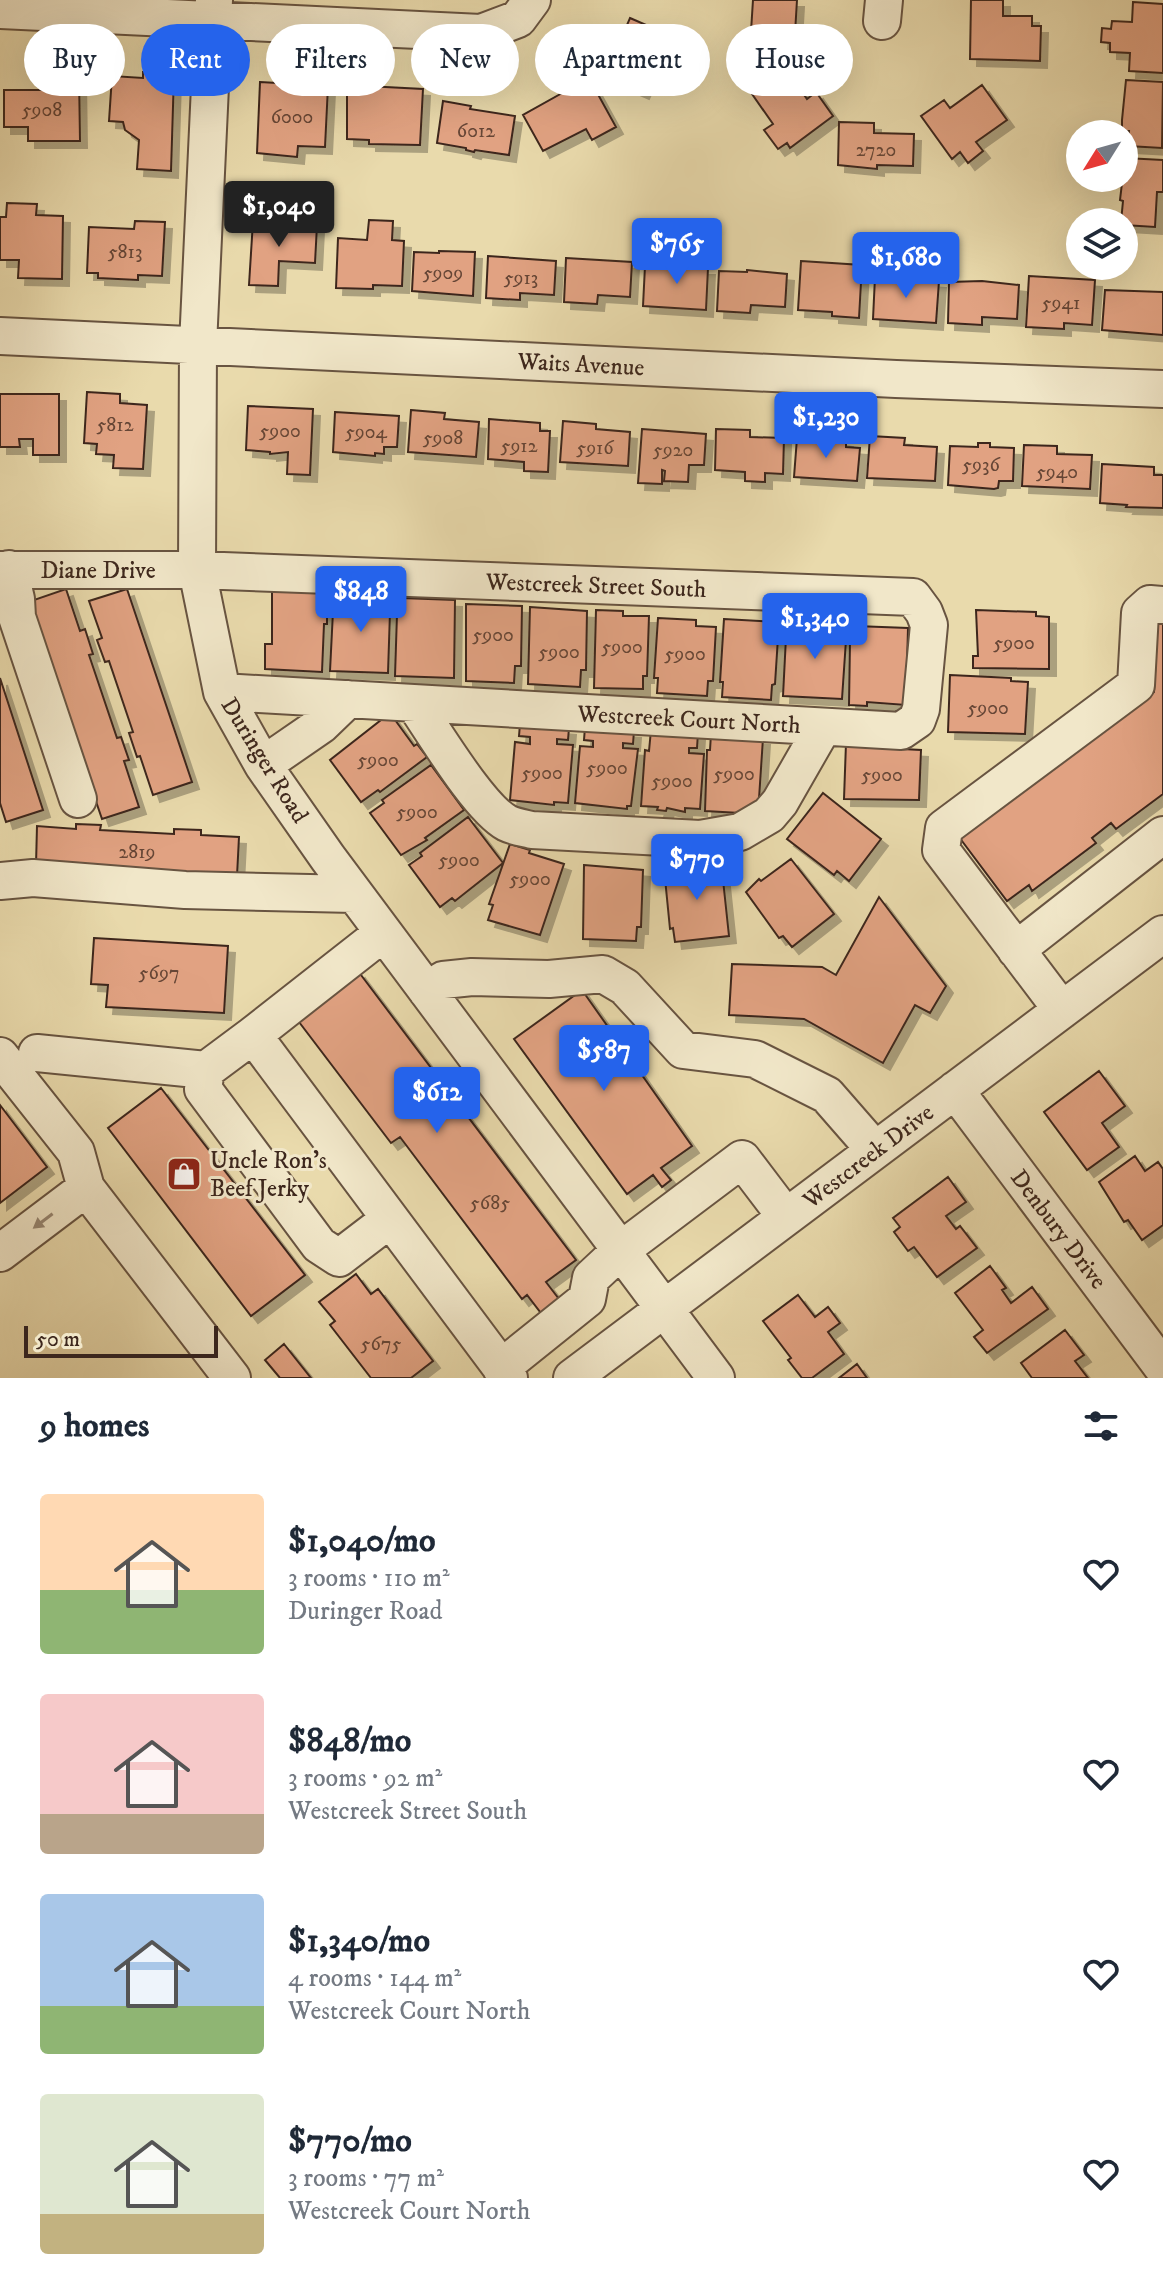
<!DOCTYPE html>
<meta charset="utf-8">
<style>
:root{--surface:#fff;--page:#f2f2f3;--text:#1f2937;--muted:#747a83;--accent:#2563eb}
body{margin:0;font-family:"IM FELL DW Pica",serif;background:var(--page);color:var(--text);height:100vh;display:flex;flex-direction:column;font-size:30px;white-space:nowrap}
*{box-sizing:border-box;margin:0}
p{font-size:26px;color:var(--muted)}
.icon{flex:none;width:44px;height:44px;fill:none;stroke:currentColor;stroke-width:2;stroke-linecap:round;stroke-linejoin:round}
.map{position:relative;height:1378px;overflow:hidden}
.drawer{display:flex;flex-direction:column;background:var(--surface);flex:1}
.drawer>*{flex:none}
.guide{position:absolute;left:24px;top:24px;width:1116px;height:72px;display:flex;gap:16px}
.needle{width:52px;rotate:233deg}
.buttons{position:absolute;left:1066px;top:120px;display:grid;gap:16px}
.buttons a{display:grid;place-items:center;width:72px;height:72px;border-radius:50%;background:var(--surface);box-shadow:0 8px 32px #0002;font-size:40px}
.scale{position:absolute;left:24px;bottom:20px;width:194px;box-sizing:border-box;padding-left:8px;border:4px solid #3d271d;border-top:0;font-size:22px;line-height:28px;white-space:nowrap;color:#3d271d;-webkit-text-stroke:6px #f1e7c9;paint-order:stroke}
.price{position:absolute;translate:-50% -68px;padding:0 18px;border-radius:8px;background:var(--accent);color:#fff;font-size:26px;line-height:52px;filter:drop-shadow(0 2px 4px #0008)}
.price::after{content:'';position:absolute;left:50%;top:48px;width:24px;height:18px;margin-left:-12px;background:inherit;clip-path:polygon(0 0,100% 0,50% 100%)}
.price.on{background:#222;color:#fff}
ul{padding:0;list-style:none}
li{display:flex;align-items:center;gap:24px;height:200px;padding:0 40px}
li span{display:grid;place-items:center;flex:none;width:224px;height:160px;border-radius:8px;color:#555}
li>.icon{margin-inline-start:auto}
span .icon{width:96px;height:96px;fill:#fffc;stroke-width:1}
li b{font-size:34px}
h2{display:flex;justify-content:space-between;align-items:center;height:96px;padding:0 40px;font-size:34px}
.pill{padding:0 28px;border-radius:36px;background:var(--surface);box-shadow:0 8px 32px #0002;font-size:28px;line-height:72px}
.pill.on{background:var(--accent);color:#fff}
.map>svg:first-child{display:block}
.building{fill:#e1a282;stroke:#3d271d;stroke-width:2;filter:url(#shadow)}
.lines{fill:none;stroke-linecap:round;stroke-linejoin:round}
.minor-casing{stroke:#685441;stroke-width:40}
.minor{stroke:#f1e7c9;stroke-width:36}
.oneway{fill:#978773}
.labels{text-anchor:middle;stroke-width:6;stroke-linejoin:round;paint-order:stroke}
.number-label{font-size:20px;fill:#664636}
.street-label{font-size:24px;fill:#3d271d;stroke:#f1e7c9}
.poi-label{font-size:24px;fill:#3d271d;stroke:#f1e7c9;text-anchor:start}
</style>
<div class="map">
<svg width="1163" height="1378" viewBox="0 0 1163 1378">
<defs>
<filter id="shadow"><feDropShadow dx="7" dy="7" stdDeviation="0" flood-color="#0004"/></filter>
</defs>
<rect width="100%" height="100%" fill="#e9daac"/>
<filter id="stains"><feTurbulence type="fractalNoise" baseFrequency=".0025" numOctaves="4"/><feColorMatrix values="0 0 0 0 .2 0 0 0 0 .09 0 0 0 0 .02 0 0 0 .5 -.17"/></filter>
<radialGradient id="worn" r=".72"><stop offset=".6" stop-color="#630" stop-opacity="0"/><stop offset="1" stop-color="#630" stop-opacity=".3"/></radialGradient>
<path class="building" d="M 753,0 L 797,0 L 794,50 L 750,47 Z
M 971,0 L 1003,0 L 1003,16 L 1032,16 L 1032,26 L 1041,26 L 1040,61 L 970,59 Z
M 1133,2 L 1163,4 L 1163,73 L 1129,71 L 1130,53 L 1110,52 L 1110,43 L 1101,42 L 1102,28 L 1111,29 L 1112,21 L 1132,22 Z
M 630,18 L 683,41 L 674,63 L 668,61 L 662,75 L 652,70 L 642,92 L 605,76 Z
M 786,69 L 807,99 L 816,92 L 833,116 L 790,148 L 787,143 L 778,149 L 764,130 L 773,124 L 752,94 Z
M 143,72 L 174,74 L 171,171 L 137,169 L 139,140 L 125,130 L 123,122 L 109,121 L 112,76 L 143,78 Z
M 43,74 L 79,74 L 80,141 L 28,141 L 28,127 L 4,127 L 4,90 L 43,90 Z
M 589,78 L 616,127 L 592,140 L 586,129 L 543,151 L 523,115 Z
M 1126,80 L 1163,82 L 1162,148 L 1128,146 L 1129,131 L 1122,131 L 1122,120 Z
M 260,82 L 328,86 L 325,147 L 298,146 L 297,157 L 257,153 Z
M 347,85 L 423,89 L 420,145 L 369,144 L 369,140 L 347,139 Z
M 982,85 L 1007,120 L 976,142 L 983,151 L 968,163 L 960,152 L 952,159 L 921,116 L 944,100 L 950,108 Z
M 443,101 L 471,106 L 470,109 L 515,116 L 509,155 L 475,150 L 474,152 L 466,150 L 466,148 L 437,143 Z
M 839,122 L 874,123 L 874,133 L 914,134 L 913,166 L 877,165 L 877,169 L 838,165 Z
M 1125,158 L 1163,160 L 1163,192 L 1157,192 L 1155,227 L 1124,225 L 1124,222 L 1121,222 L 1123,201 L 1120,200 Z
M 7,203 L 37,204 L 36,215 L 63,216 L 62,279 L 18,278 L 19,260 L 0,260 L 0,217 L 6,217 Z
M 369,220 L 393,221 L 392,240 L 404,241 L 402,286 L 373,285 L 373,289 L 336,288 L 338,238 L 367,240 Z
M 135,221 L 165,222 L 162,276 L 138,275 L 138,280 L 98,278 L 98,273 L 87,273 L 89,227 L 134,229 Z
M 253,221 L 317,225 L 315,263 L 279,261 L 278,286 L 249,285 Z
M 439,251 L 475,252 L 473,296 L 412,291 L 414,252 L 439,253 Z
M 488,256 L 556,261 L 554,295 L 520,293 L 520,300 L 486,298 Z
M 682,257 L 697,258 L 697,268 L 708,268 L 706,310 L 643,306 L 645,266 L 682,268 Z
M 566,258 L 632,262 L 630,297 L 598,295 L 597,304 L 564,302 Z
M 801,261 L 862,265 L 859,318 L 832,316 L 832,312 L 798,310 Z
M 747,270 L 787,274 L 785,307 L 751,305 L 750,313 L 717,311 L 719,271 L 747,272 Z
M 1029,276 L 1095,280 L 1092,325 L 1064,323 L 1064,329 L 1026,327 Z
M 875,277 L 939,281 L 936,323 L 873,319 Z
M 982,281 L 1019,285 L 1017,319 L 982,317 L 982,325 L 948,323 L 949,282 Z
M 1105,290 L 1163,292 L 1163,335 L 1102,330 Z
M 87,392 L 120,394 L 120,403 L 147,405 L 143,469 L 113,468 L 114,455 L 96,454 L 97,444 L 84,443 Z
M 0,394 L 59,394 L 59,455 L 33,455 L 33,439 L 19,439 L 20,447 L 0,447 Z
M 248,406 L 313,409 L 310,475 L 287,474 L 288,452 L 270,454 L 270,452 L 246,450 Z
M 411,410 L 445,413 L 444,419 L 479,422 L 476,457 L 408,452 Z
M 335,412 L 399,416 L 397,447 L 384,447 L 384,454 L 375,453 L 375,456 L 333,452 Z
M 489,419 L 540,423 L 540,431 L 550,431 L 548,472 L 524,471 L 524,462 L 488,459 Z
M 563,421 L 596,424 L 596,429 L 630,432 L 628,466 L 560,462 Z
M 642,429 L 706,434 L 704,465 L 689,465 L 688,482 L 664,481 L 665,471 L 662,470 L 662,484 L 638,483 Z
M 716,429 L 750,430 L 750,437 L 784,438 L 783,474 L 765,473 L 765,482 L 745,481 L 745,472 L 715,470 Z
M 870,436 L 905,438 L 904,445 L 937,447 L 935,481 L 867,478 Z
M 825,437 L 846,440 L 846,447 L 860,448 L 857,481 L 794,477 L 797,438 L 825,440 Z
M 978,443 L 990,443 L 990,447 L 1014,448 L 1013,481 L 999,481 L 998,488 L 994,489 L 948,485 L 950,446 L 978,447 Z
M 1024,445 L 1057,446 L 1057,454 L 1092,455 L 1090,489 L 1022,486 Z
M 1102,464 L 1154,467 L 1154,475 L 1163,475 L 1163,508 L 1126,507 L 1127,505 L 1100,503 Z
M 66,589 L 80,631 L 85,629 L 93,654 L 89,655 L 117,738 L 121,737 L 129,760 L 124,761 L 139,807 L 102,819 L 28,602 Z
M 127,589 L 192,782 L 153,795 L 140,756 L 137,757 L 129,733 L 133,732 L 109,661 L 105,662 L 97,640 L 102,638 L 89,601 Z
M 272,591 L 324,592 L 323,610 L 327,610 L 327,624 L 324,624 L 322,672 L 265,669 L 265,644 L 272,644 Z
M 337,594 L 388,596 L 388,612 L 390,612 L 388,673 L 330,671 L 333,611 L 336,612 Z
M 401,598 L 455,600 L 454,678 L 395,676 L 397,614 L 401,615 Z
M 466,604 L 522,606 L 521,666 L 515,666 L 514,683 L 466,681 Z
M 530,607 L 587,611 L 586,670 L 581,670 L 580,687 L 528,684 Z
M 596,610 L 623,611 L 623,616 L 649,616 L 647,676 L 643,676 L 643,689 L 594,688 Z
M 976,610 L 1036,612 L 1036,616 L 1049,617 L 1049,669 L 973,668 L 973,656 L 978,656 Z
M 1158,616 L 1163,616 L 1163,794 L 1116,829 L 1111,823 L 1092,838 L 1096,843 L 1032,891 L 1029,885 L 1007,901 L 959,837 L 1154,692 Z
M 658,618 L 696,620 L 696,626 L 716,627 L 713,681 L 708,681 L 707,696 L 657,693 L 658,678 L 654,678 Z
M 724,619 L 779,622 L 775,684 L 772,685 L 771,700 L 722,697 L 723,682 L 720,682 Z
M 791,621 L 842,624 L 841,640 L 846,640 L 842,699 L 783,696 L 786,637 L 790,637 Z
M 855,626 L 908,628 L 906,705 L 867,702 L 867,706 L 849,705 L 850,641 L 854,641 Z
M 950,675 L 1011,678 L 1011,681 L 1028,682 L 1025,734 L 948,732 Z
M 0,678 L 43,810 L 6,822 L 0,803 Z
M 390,713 L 414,746 L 417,744 L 427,757 L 380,792 L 378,790 L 361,802 L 330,760 Z
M 520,724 L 569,728 L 568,740 L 557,739 L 557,744 L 573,745 L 568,803 L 554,802 L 554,805 L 510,800 L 515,742 L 530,744 L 530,737 L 519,736 Z
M 585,727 L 634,731 L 633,744 L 623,743 L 623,748 L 638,749 L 631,806 L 627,806 L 627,809 L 575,803 L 580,746 L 593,747 L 593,741 L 584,740 Z
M 651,730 L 698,733 L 697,748 L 689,748 L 689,753 L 704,754 L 700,809 L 685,808 L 685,812 L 667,808 L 666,811 L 657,810 L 658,807 L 641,806 L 645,750 L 649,751 Z
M 711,734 L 763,738 L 758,814 L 705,811 L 707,750 L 710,750 Z
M 846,743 L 903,746 L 903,749 L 921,750 L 919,800 L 844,799 Z
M 431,765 L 464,810 L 425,838 L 427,840 L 401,855 L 370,813 L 384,803 L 382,800 Z
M 823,793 L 881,839 L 849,881 L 837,871 L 834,875 L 787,839 Z
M 468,817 L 503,863 L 455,901 L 452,898 L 440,907 L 409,865 L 422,856 L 420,853 Z
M 76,824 L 101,825 L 100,830 L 174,834 L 174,829 L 201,830 L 201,835 L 239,837 L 237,876 L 36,865 L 37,826 L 76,829 Z
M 510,844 L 530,850 L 529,853 L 564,864 L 540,935 L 488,920 L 493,905 L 489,904 Z
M 791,859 L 834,914 L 792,947 L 783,936 L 779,938 L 746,892 L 759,879 L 761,881 Z
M 721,861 L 729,936 L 675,942 L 673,928 L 670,929 L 664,868 Z
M 584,865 L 643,870 L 641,927 L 637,927 L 636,941 L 583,939 Z
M 879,897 L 946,986 L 930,1013 L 915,1005 L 883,1063 L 804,1019 L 729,1015 L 732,964 L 822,967 L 836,975 Z
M 94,938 L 228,946 L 224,1013 L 106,1007 L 108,985 L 91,984 Z
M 358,971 L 576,1260 L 546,1282 L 562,1303 L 544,1317 L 527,1295 L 522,1299 L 400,1137 L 391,1143 L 296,1018 Z
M 582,990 L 692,1146 L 661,1168 L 671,1180 L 662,1187 L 653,1175 L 627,1194 L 514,1039 Z
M 1099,1071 L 1125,1106 L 1102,1123 L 1119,1147 L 1087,1170 L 1044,1112 Z
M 161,1088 L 305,1275 L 251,1316 L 108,1128 Z
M 0,1105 L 47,1167 L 0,1203 Z
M 1135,1156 L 1145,1171 L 1158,1162 L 1163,1169 L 1163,1225 L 1142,1240 L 1128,1220 L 1124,1222 L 1099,1182 Z
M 948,1177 L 966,1202 L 946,1216 L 956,1229 L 960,1226 L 977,1248 L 937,1277 L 914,1247 L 908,1251 L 894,1232 L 900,1227 L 893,1218 Z
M 990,1266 L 1006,1288 L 1002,1290 L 1011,1303 L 1032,1287 L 1048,1309 L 987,1353 L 974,1337 L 983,1330 L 955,1293 Z
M 356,1274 L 371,1294 L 378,1289 L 433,1361 L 411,1378 L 371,1378 L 330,1325 L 335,1321 L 319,1302 Z
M 798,1295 L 815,1317 L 828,1307 L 840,1323 L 828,1332 L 844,1354 L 812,1378 L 802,1378 L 788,1360 L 791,1358 L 763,1321 Z
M 1065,1330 L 1084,1355 L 1075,1361 L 1088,1378 L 1032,1378 L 1021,1363 Z
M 284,1344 L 311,1378 L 280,1378 L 265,1360 Z
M 857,1364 L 867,1378 L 839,1378 Z"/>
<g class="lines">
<g class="minor-casing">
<path id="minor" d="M 214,0 L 198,345 L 197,570 L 222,692 L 263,765 L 328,858 L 716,1378
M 0,10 L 481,33 L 518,19 L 532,0
M 882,21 L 884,0
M 0,336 L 896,379 L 1163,389
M 9,569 L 16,599 L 17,617 L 78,799
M 0,570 L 197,570 L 913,597 L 924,612 L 929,625 L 921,709 L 917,720 L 901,731 L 222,692
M 414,703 C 434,732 479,808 507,823 C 515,827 524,828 532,830 L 700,839 L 740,832 L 769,815 L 780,802 L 823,727
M 263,765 L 321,725 L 348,699
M 0,881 L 33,878 L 185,890 L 354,894
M 1016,950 L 1163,835
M 427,991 L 443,980 L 472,977 L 549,979 L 603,974 L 625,987 L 683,1050 L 755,1059 L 827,1095 L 875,1150
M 1062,1010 L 941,850 L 944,828 L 1136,685 L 1140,613 L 1150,604 L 1163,605
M 253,1035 L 383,933
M 37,1053 L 206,1070
M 0,1056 L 76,1152 L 86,1188 L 232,1378
M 955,1090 L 1163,1368
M 390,1219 L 339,1258 L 319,1245 L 203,1089 L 206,1070 L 253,1035 L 509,1378
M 0,1253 L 86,1188
M 501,1368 L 587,1299 L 591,1278 L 621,1250 L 742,1159 L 786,1217
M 572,1378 L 1163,934"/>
</g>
<use href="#minor" class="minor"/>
</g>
<defs><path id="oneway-solid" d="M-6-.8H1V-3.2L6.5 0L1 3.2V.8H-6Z" transform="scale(2)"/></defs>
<use class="oneway" href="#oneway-solid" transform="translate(43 1221) rotate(143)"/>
<defs>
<g id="shop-square" transform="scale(1.8)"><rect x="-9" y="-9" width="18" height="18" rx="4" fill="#8f2418" stroke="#f1e7c9"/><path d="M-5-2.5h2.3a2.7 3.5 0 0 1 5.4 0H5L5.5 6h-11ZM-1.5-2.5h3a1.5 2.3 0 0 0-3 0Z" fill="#fff"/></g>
</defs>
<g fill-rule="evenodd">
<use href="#shop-square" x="184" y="1174"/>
</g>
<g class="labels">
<g class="number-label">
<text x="42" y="116">5908</text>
<text x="292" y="123">6000</text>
<text x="476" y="137">6012</text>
<text x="876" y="156">2720</text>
<text x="125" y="258">5813</text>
<text x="443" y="279">5909</text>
<text x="521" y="284">5913</text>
<text x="1061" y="309">5941</text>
<text x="115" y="431">5812</text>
<text x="280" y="437">5900</text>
<text x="366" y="438">5904</text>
<text x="443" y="444">5908</text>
<text x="519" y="452">5912</text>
<text x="595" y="454">5916</text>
<text x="673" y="456">5920</text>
<text x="981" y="471">5936</text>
<text x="1057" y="478">5940</text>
<text x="493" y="641">5900</text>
<text x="1014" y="649">5900</text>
<text x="622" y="653">5900</text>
<text x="559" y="658">5900</text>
<text x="685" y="660">5900</text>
<text x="988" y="714">5900</text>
<text x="378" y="766">5900</text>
<text x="607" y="774">5900</text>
<text x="542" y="779">5900</text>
<text x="734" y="780">5900</text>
<text x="882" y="781">5900</text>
<text x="672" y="787">5900</text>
<text x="417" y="818">5900</text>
<text x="137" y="858">2819</text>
<text x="459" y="866">5900</text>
<text x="530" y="885">5900</text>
<text x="159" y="979">5697</text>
<text x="490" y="1209">5685</text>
<text x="381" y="1350">5675</text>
</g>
<g class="street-label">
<text transform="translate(581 364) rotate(3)" y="8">Waits Avenue</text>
<text x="98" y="578">Diane Drive</text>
<text transform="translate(596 585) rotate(2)" y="8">Westcreek Street South</text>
<text transform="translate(689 719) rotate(3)" y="8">Westcreek Court North</text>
<text transform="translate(265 760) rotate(58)" y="8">Duringer Road</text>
<text transform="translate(868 1156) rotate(-37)" y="8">Westcreek Drive</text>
<text transform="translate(1059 1229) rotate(53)" y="8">Denbury Drive</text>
</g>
<g class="poi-label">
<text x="210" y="1168">Uncle Ron's<tspan x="210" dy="28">Beef Jerky</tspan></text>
</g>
</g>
<rect width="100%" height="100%" filter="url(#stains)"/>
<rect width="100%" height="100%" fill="url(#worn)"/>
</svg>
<div class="buttons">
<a><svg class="needle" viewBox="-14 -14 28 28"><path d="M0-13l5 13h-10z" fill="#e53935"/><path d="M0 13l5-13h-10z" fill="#747a83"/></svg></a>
<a><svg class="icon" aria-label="layers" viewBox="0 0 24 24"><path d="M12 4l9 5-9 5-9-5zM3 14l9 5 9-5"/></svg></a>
</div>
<div class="scale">50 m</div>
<b class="price on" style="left:279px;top:249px">$1,040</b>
<b class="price" style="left:677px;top:286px">$765</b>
<b class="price" style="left:906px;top:300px">$1,680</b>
<b class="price" style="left:826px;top:460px">$1,230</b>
<b class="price" style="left:361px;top:634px">$848</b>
<b class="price" style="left:815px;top:661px">$1,340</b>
<b class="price" style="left:697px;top:902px">$770</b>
<b class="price" style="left:604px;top:1093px">$587</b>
<b class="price" style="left:437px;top:1135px">$612</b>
<div class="guide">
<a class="pill">Buy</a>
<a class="pill on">Rent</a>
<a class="pill">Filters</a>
<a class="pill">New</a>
<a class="pill">Apartment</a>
<a class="pill">House</a>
</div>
</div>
<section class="drawer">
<h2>9 homes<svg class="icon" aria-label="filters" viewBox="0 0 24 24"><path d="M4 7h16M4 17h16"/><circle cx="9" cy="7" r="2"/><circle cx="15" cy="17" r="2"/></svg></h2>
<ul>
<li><span style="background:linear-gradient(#ffd9b3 60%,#8fb573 0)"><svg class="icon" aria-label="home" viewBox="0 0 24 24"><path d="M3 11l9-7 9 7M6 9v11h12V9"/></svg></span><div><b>$1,040/mo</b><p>3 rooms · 110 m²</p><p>Duringer Road</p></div><svg class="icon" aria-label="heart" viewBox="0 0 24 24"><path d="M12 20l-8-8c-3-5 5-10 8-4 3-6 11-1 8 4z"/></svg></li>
<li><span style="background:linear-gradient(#f6c9c9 75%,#b9a48a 0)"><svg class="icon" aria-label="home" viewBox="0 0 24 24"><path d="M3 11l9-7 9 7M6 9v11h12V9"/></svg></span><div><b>$848/mo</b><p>3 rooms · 92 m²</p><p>Westcreek Street South</p></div><svg class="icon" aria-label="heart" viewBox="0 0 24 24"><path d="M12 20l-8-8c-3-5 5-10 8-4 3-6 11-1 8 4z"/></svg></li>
<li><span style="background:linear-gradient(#a9c7e8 70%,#8fb573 0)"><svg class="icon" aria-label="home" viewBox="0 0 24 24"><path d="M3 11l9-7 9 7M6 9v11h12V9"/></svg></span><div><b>$1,340/mo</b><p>4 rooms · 144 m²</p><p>Westcreek Court North</p></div><svg class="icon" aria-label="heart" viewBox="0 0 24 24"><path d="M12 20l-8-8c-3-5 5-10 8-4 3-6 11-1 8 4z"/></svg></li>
<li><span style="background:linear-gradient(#dfe7d0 75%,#c2b280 0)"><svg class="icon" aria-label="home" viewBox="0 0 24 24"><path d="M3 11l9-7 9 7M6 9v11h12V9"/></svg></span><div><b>$770/mo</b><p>3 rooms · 77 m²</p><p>Westcreek Court North</p></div><svg class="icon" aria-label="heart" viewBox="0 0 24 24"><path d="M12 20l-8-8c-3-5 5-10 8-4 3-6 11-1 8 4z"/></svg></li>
</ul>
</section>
